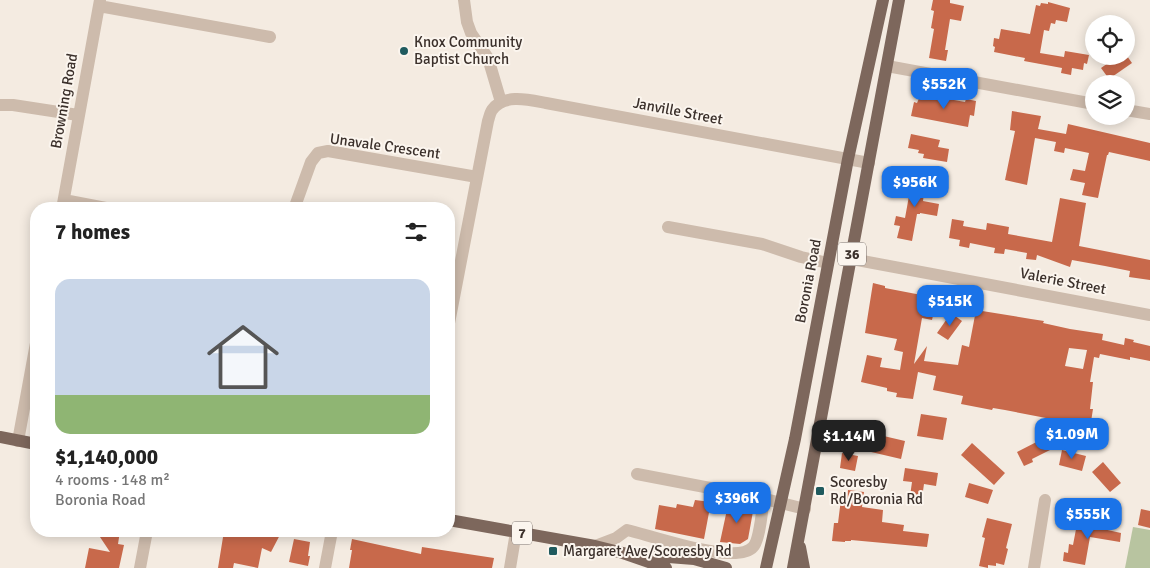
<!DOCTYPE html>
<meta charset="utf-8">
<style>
:root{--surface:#fff;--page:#f2f2f2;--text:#222;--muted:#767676;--accent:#1a73e8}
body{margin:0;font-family:Signika,sans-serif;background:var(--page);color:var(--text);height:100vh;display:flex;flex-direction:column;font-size:19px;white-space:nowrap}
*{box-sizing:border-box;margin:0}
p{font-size:16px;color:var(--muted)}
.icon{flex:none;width:28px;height:28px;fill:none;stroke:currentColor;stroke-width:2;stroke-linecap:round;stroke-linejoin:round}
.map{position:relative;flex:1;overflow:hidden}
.drawer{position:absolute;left:30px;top:202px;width:425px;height:335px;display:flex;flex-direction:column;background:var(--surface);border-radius:20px;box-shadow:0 2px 12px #0003}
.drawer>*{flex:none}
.tools{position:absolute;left:1085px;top:15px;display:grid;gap:10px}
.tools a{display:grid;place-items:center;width:50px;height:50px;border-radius:50%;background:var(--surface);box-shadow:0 2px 12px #0003;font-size:25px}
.price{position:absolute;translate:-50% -42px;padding:0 11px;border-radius:10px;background:var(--accent);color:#fff;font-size:16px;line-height:32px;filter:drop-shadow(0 1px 2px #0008)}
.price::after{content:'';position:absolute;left:50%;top:30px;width:15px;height:11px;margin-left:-8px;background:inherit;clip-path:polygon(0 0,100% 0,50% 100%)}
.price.current{background:#222;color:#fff}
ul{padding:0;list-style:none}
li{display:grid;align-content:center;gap:10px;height:265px;padding:0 25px}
li span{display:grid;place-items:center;height:155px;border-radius:15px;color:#555}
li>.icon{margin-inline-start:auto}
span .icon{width:90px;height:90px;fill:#fffc;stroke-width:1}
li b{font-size:21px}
h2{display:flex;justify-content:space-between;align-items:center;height:60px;padding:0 25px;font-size:21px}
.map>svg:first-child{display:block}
.green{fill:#b8c4a0}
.building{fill:#c8694b;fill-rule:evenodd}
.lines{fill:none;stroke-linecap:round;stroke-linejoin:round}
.minor{stroke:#cdbbac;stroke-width:12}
.major{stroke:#7d675c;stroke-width:12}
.poi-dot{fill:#1f5a5e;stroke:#fbf5ee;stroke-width:2}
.labels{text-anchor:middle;stroke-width:4;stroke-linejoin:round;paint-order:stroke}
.shield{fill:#fbf5ee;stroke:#756b66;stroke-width:1}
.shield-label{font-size:14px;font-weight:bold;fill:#3b302b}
.poi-label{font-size:15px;fill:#3b302b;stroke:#fbf5ee;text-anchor:start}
.street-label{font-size:15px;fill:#3b302b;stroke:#fbf5ee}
</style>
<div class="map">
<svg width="1150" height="568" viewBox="0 0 1150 568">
<rect width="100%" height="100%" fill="#f4ebe1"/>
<path class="green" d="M 1133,527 L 1150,530 L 1150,568 L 1125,568 Z"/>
<path class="building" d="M 933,0 L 950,0 L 950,3 L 964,6 L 961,21 L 950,19 L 945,50 L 948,50 L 946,61 L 929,58 L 934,29 L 931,28 L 934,11 L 931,10 Z
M 1048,2 L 1070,8 L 1067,22 L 1056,20 L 1055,24 L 1051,23 L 1049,31 L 1044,30 L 1040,53 L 1064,57 L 1065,51 L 1089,55 L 1087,64 L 1084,63 L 1083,70 L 1072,68 L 1071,75 L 1061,73 L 1062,68 L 1024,61 L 1025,58 L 994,52 L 995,47 L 993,46 L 994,38 L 999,39 L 1001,29 L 1030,34 L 1036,5 L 1040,6 L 1041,3 L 1048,4 Z
M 1118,56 L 1127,56 L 1132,63 L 1109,79 L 1101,68 Z
M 921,94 L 965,102 L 966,99 L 976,101 L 974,116 L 970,115 L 968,127 L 911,116 L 914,102 L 917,103 Z
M 1012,111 L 1041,116 L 1038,129 L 1066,134 L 1068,124 L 1150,143 L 1150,161 L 1109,152 L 1108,155 L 1107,155 L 1098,198 L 1082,195 L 1085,183 L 1070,180 L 1073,169 L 1085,171 L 1089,153 L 1065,148 L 1064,153 L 1054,151 L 1056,142 L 1035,138 L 1027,185 L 1005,180 L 1015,131 L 1010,130 Z
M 911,134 L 940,140 L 938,147 L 949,149 L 947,162 L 923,158 L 924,154 L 918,153 L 919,150 L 908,148 Z
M 909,175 L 926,178 L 923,201 L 939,204 L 937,216 L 920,213 L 920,214 L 917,214 L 912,241 L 897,238 L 900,226 L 894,225 L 896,216 L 905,218 L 909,196 L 909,192 L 906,192 Z
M 1060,198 L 1086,203 L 1079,246 L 1150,260 L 1150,280 L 1129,277 L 1130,271 L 1105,266 L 1072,260 L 1070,267 L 1037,255 L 1036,260 L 1026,259 L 1027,253 L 1005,249 L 1004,254 L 994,253 L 995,248 L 970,243 L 969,248 L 959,246 L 960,240 L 949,238 L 952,219 L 964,221 L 963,226 L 986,230 L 987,223 L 1009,227 L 1008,234 L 1052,242 Z
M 873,283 L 885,286 L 885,288 L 937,298 L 932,320 L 922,318 L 914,364 L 927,346 L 924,361 L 958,365 L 962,345 L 969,347 L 976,310 L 1031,319 L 1044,321 L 1043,323 L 1070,329 L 1103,334 L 1102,340 L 1124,345 L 1125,338 L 1134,340 L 1133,342 L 1150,346 L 1150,361 L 1130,357 L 1130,360 L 1100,354 L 1099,358 L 1094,357 L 1090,382 L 1093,382 L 1090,409 L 1093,409 L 1090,428 L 1064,423 L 1058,446 L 1032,459 L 1033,462 L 1024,466 L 1017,452 L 1052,434 L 1054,422 L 1046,420 L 1046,418 L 1005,410 L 993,408 L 992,410 L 961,404 L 963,396 L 933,390 L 936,376 L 918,372 L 913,399 L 896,397 L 897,393 L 887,391 L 887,388 L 861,382 L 867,355 L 882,358 L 880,367 L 900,370 L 903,352 L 894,350 L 897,339 L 865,333 ZM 1069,348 L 1087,350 L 1083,369 L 1065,366 Z
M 951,313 L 962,321 L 948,340 L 937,333 Z
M 921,414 L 947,418 L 943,440 L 917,436 Z
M 858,430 L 905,441 L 901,459 L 854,448 Z
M 972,443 L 1005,473 L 994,485 L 961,455 Z
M 1062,450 L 1086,456 L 1082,471 L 1059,465 Z
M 842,453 L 858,456 L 855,471 L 840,468 Z
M 1103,462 L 1121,483 L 1110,492 L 1092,472 Z
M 905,468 L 938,473 L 936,486 L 924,484 L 922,498 L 910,496 L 912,482 L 903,481 Z
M 969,483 L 993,490 L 988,504 L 965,497 Z
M 848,490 L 864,492 L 862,507 L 883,510 L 882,522 L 904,525 L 903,531 L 929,534 L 927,547 L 851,540 L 851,541 L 845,541 L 845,542 L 832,541 L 834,523 L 838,523 L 841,499 L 847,500 Z
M 695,500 L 711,502 L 704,539 L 655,529 L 659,505 L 676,508 L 677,504 L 693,507 Z
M 740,503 L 754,506 L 748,539 L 740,544 L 720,542 L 728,505 L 740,507 Z
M 1141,509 L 1150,511 L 1150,528 L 1138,525 Z
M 987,518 L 1012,524 L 1006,548 L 1008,549 L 1004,565 L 996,563 L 996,566 L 988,565 L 988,568 L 979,566 L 985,538 L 982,537 Z
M 1092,518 L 1105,520 L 1103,529 L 1121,533 L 1120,542 L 1090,537 L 1085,565 L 1063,561 L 1064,552 L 1068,553 L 1069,544 L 1073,545 L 1077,524 L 1080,525 L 1080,521 L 1091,523 Z
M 96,531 L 120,531 L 118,544 L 124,545 L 119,568 L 85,568 L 89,548 L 110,552 Z
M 224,531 L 282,531 L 271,552 L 262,548 L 258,568 L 234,563 L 233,568 L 218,568 Z
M 294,539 L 310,542 L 308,556 L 310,556 L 308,566 L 289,562 Z
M 352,539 L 421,554 L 422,547 L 494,558 L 492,568 L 349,568 L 352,550 L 350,550 Z"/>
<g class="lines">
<path class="minor" d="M 464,0 L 467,22 L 471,33 L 488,58 L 501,102
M 99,6 L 270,37
M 887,66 L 1094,104
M 0,105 L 13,105 L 78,115
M 1126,110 L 1150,114
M 64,200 L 111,209
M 62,209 L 100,0
M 294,209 L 311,162 L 318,153 L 328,151 L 477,177
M 668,227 L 762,244 L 801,257 L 828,263
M 852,259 L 1150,315
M 449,323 L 488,121 C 489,118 490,113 492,110 C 504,93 530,100 546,103 L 869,163
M 18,441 L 36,343
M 637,474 L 757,497 L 805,509
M 595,546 L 616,538 L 627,530 C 650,535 736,566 753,547 C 760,540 762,509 764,498
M 140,568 L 147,531
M 325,568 L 332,531
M 510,568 L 516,532
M 1034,568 L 1045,500"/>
<path class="major" d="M 0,437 L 36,444
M 449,520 L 595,546 L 623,553 L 666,568
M 800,547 L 804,568
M 643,555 L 694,559 L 726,568
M 766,568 L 795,439 L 848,159 L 883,0
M 793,568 L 899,0"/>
</g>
<g class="poi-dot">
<circle cx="404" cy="51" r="5"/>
<rect x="815" y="486" width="10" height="10" rx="2.5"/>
<rect x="548" y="546" width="10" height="10" rx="2.5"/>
</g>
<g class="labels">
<g class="shield">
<rect x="838" y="242.5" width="28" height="23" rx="4"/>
<rect x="512" y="521.5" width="20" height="23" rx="4"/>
</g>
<g class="shield-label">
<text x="852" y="259">36</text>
<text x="522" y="538">7</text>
</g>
<g class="poi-label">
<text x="414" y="47">Knox Community<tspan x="414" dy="17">Baptist Church</tspan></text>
<text x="830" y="487">Scoresby<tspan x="830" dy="17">Rd/Boronia Rd</tspan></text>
<text x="563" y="556">Margaret Ave/Scoresby Rd</text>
</g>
<g class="street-label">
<text transform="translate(64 101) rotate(-80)" y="5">Browning Road</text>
<text transform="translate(678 111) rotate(11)" y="5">Janville Street</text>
<text transform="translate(385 146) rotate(8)" y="5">Unavale Crescent</text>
<text transform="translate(808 281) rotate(-79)" y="5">Boronia Road</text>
<text transform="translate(1063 281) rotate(11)" y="5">Valerie Street</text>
</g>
</g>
</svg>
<div class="tools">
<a><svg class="icon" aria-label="locate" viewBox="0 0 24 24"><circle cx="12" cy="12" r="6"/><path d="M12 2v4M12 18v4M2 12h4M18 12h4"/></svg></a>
<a><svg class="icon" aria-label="layers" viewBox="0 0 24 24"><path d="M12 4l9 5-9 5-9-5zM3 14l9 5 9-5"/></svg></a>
</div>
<b class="price" style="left:944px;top:110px">$552K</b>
<b class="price" style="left:915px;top:208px">$956K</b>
<b class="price" style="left:950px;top:327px">$515K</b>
<b class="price" style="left:1072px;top:460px">$1.09M</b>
<b class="price current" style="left:849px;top:462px">$1.14M</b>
<b class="price" style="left:737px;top:524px">$396K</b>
<b class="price" style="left:1088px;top:540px">$555K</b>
<section class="drawer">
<h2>7 homes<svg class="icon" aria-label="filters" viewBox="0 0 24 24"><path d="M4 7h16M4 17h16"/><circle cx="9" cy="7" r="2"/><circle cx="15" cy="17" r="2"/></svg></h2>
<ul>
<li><span style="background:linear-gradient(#c9d6e8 75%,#8fb573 0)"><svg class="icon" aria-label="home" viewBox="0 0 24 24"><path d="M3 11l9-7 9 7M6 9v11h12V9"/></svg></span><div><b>$1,140,000</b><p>4 rooms · 148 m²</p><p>Boronia Road</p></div></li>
</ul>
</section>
</div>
